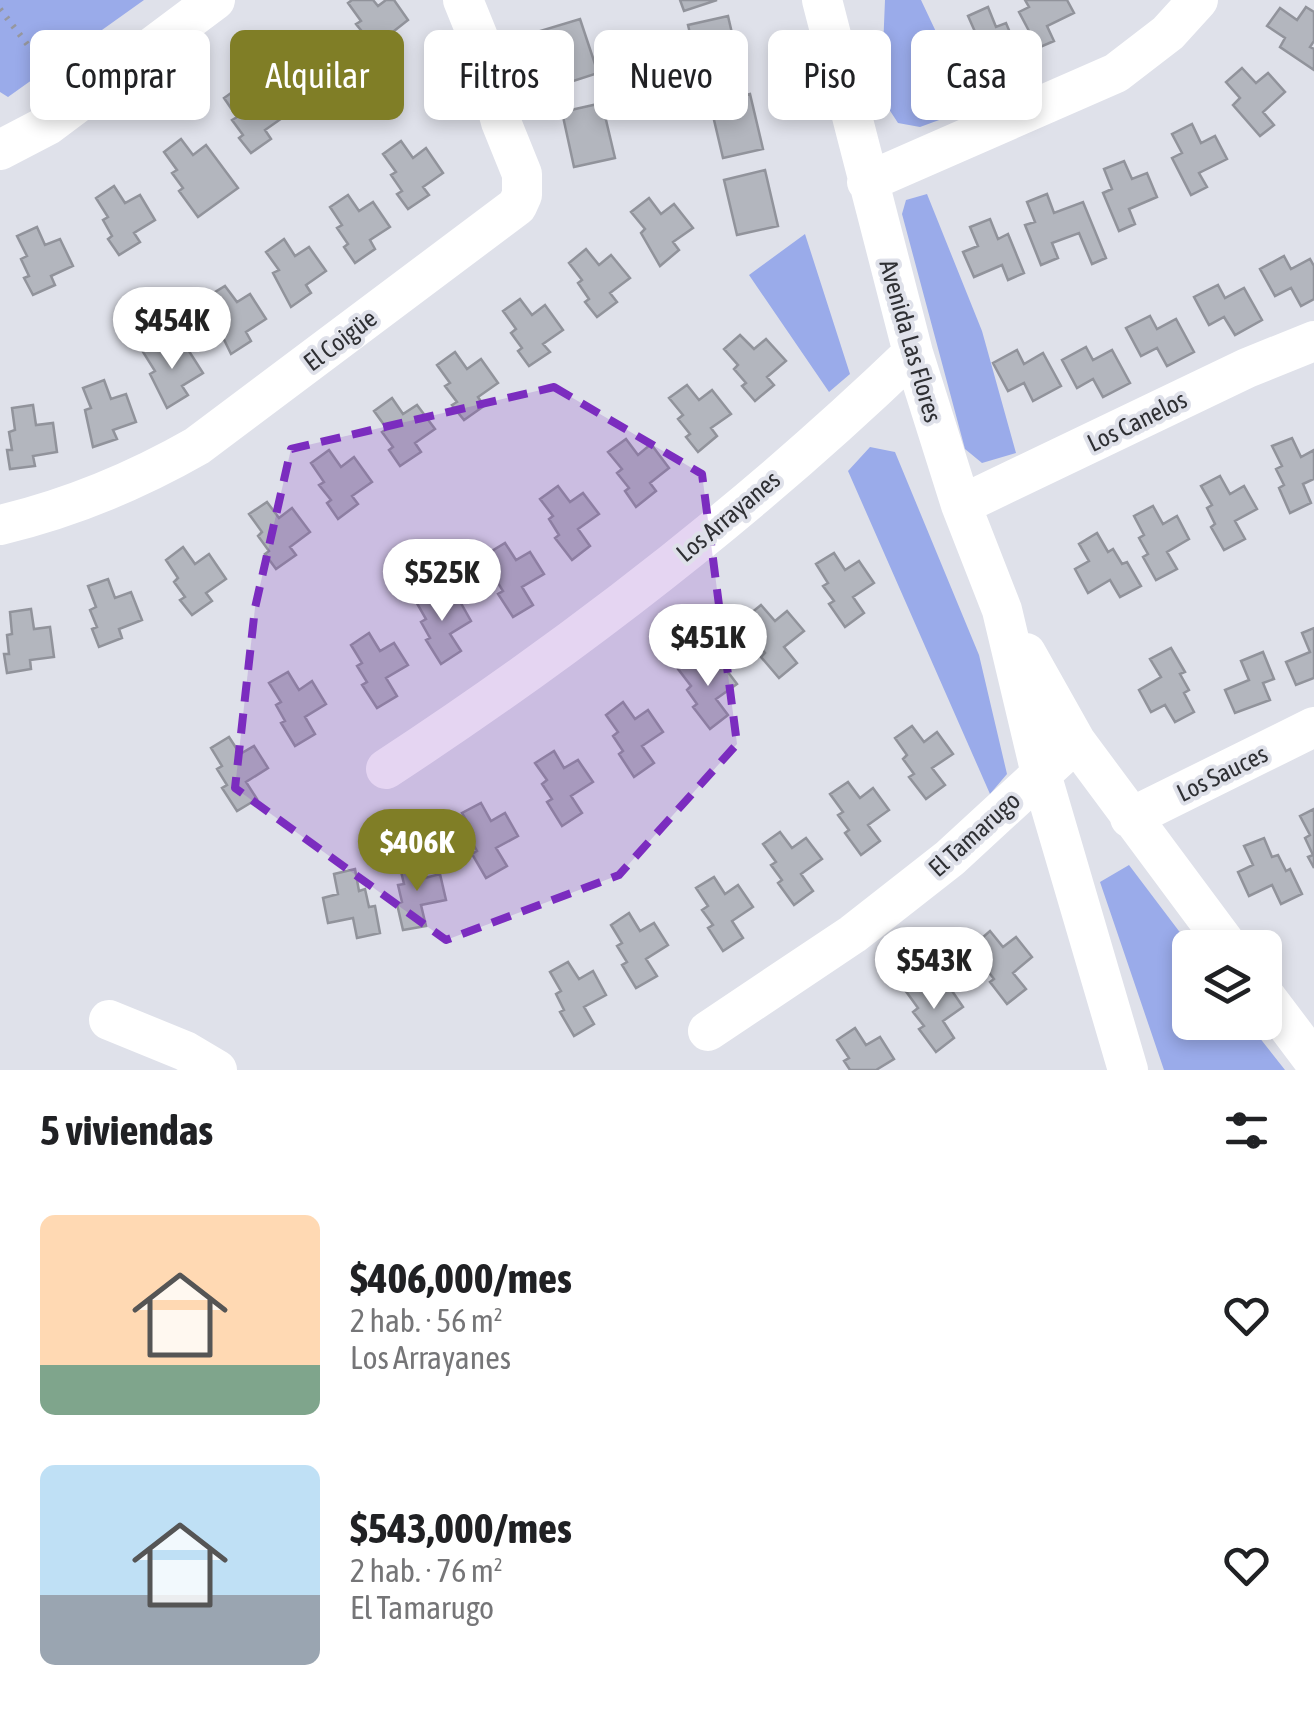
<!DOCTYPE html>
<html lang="es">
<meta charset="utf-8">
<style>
:root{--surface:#fff;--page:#f2f2f2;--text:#202124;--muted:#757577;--accent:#807e26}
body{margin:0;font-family:"Asap Condensed",sans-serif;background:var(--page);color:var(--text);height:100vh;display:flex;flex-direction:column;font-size:38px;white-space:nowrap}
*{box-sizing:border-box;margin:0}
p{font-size:32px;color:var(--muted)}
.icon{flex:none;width:55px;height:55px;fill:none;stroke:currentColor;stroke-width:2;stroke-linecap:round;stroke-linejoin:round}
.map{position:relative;height:1070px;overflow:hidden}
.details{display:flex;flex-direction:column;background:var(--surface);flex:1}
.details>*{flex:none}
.top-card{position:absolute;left:30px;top:30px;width:1255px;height:90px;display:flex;gap:20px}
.fabs{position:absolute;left:1172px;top:930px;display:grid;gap:20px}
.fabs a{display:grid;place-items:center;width:110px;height:110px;border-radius:15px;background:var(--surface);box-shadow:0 5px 15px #0003;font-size:50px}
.price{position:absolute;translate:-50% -85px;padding:0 22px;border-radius:35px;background:#fff;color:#222;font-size:32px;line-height:65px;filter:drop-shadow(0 2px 5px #0008)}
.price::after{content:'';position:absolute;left:50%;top:60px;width:30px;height:22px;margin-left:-15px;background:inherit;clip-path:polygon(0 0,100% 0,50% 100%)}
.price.active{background:var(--accent);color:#fff}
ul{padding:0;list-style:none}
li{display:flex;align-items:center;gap:30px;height:250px;padding:0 40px}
li span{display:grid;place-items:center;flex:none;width:280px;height:200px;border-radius:15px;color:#555}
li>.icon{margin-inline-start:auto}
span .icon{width:120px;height:120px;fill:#fffc;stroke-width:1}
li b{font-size:42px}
h2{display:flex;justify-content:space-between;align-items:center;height:120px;padding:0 40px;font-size:42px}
.tag{padding:0 35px;border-radius:15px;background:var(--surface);box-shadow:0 5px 15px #0003;font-size:35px;line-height:90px}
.tag.active{background:var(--accent);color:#fff}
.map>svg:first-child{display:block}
.green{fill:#9aabea}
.building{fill:#b3b6be;stroke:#91939b;stroke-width:2.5}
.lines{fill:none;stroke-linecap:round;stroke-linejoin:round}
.path{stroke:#96979e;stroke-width:6;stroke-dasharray:2.5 8;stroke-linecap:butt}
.minor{stroke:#fff;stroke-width:40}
.marked{fill:#7b2cbf;fill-opacity:0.2;stroke:#7b2cbf;stroke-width:8;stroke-dasharray:20 12;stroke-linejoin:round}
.labels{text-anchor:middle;stroke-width:8;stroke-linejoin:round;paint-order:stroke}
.street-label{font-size:25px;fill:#2f3034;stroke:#dfe1ea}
</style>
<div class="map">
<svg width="1314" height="1070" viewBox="0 0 1314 1070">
<rect width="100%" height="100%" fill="#dfe1ea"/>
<path class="green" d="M 0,0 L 144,0 L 8,97 L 0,92 Z
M 885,0 L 921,0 L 972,108 L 920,127 L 898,123 L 881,97 Z
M 927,194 L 982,331 L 1016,453 L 982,463 L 965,449 L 902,214 L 906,200 Z
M 805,234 L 850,374 L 829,392 L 749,275 Z
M 870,447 L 895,452 L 979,655 L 1007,774 L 990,794 L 848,471 Z
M 1129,865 L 1191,947 L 1190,1022 L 1248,1023 L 1285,1070 L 1164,1070 L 1100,882 Z"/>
<path class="building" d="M 352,0 L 373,0 L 378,6 L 386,0 L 394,0 L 408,20 L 389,35 L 395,43 L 375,58 L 363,42 L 368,39 L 356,24 L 361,21 L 348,3 Z
M 680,0 L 717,0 L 684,11 Z
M 1025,0 L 1067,0 L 1074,13 L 1047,26 L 1054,41 L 1038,48 L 1019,12 L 1029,7 Z
M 988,7 L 996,27 L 1006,23 L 1022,61 L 1006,68 L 1000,53 L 972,65 L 962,41 L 976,34 L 968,16 Z
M 1306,7 L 1314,12 L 1314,41 L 1310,47 L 1314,49 L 1314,70 L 1280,47 L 1285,38 L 1267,26 L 1280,8 L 1297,20 Z
M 728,16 L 741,72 L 701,81 L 688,25 Z
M 580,19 L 598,73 L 558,86 L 540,31 Z
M 305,42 L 317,58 L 330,48 L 348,73 L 328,87 L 334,95 L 314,110 L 303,95 L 307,92 L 296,77 L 301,73 L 287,55 Z
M 1242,68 L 1256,83 L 1268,73 L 1285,92 L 1263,112 L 1274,125 L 1260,136 L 1233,105 L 1240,98 L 1226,82 Z
M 241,86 L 254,102 L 267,92 L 285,116 L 265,130 L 271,139 L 251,153 L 239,138 L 243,135 L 232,120 L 237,117 L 224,98 Z
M 750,94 L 763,149 L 723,158 L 710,103 Z
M 602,103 L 615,158 L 574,167 L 562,112 Z
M 1192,124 L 1201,143 L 1215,136 L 1227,159 L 1199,173 L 1207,187 L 1191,195 L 1172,158 L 1182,153 L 1172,134 Z
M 181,139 L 193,155 L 206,145 L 238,188 L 198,217 L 179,191 L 183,188 L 172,173 L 177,170 L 164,152 Z
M 401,141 L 413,158 L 426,148 L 443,173 L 423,187 L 429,195 L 408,209 L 397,194 L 402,191 L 391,175 L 396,172 L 383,154 Z
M 1124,161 L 1132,179 L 1147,173 L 1157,197 L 1129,209 L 1135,224 L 1119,231 L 1103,193 L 1112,189 L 1104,169 Z
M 765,170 L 778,226 L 737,235 L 724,180 Z
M 114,186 L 125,203 L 140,195 L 155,220 L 134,233 L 140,242 L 119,255 L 108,239 L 112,236 L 103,220 L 108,217 L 96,198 Z
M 1047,194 L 1054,213 L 1083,202 L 1106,258 L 1092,264 L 1079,233 L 1052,243 L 1058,258 L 1041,265 L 1025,225 L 1035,222 L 1027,202 Z
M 348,195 L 359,211 L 373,202 L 390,227 L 370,240 L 375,249 L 355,263 L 344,247 L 348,244 L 337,228 L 342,225 L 330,207 Z
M 649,198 L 661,214 L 674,204 L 693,228 L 673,242 L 679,250 L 660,266 L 641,233 L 645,229 L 631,212 Z
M 990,219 L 998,239 L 1008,234 L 1024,273 L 1008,280 L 1002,265 L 974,277 L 963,252 L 978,246 L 970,227 Z
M 37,227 L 45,245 L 60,239 L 73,266 L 51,276 L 55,285 L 33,295 L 24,278 L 29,276 L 21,259 L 27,256 L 17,236 Z
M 284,239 L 295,256 L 309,247 L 326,271 L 306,285 L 311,293 L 291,307 L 273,273 L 279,270 L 266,252 Z
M 586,249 L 599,265 L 611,255 L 630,278 L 610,293 L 617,302 L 597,317 L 585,302 L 589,299 L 578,283 L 582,280 L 569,263 Z
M 1284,256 L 1291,269 L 1310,259 L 1314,266 L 1314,299 L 1301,306 L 1291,288 L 1275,296 L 1260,269 Z
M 1218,285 L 1225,298 L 1244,288 L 1262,320 L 1235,335 L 1224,317 L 1209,325 L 1194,297 Z
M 225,286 L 237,302 L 250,294 L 266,319 L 246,332 L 251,341 L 231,354 L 214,319 L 219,316 L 207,297 Z
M 520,299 L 532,315 L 545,305 L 563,330 L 543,344 L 550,352 L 529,366 L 518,351 L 522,348 L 511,333 L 516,329 L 503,311 Z
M 1150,316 L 1157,329 L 1176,319 L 1194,352 L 1167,366 L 1157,348 L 1141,356 L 1126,328 Z
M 740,335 L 754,349 L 766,339 L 786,361 L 767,377 L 774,385 L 755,401 L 742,386 L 746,383 L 734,369 L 738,365 L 724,349 Z
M 162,340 L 173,357 L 187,348 L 203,373 L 182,386 L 188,395 L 167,408 L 150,374 L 155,371 L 143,352 Z
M 1086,347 L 1093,360 L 1112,350 L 1130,383 L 1103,397 L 1093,379 L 1077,388 L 1062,360 Z
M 1017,350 L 1024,364 L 1043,353 L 1061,386 L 1033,401 L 1024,383 L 1008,391 L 993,363 Z
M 455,352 L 467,369 L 481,359 L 498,383 L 478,397 L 484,406 L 464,420 L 452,405 L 457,402 L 445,386 L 450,383 L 437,365 Z
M 104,380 L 111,399 L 126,394 L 136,422 L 113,430 L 117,439 L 93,447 L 85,410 L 91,408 L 83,388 Z
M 687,385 L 699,400 L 712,390 L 731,414 L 711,428 L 717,436 L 698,452 L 686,437 L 690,434 L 678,419 L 683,415 L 669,398 Z
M 392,398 L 403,414 L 417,405 L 435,429 L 415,443 L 421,452 L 400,466 L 389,450 L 393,447 L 382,432 L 387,429 L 374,411 Z
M 33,405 L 36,425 L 53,423 L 57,452 L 33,456 L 35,466 L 10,469 L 7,450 L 12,450 L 9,432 L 15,430 L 12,408 Z
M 1292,438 L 1301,457 L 1314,450 L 1314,479 L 1303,484 L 1311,503 L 1290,513 L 1279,488 L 1284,485 L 1276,469 L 1282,466 L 1272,446 Z
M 626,439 L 638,455 L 651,444 L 669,468 L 650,483 L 656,491 L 636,507 L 625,491 L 629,488 L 617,473 L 622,469 L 608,452 Z
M 329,450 L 341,467 L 354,457 L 372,482 L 352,496 L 358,504 L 338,519 L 327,503 L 331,500 L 319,485 L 324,482 L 311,463 Z
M 1220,476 L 1230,494 L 1244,486 L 1257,509 L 1235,521 L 1245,539 L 1224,550 L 1211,527 L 1215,524 L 1207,508 L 1212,505 L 1201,486 Z
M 558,486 L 570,502 L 583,493 L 599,514 L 578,529 L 590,546 L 572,560 L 555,538 L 559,535 L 549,519 L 553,516 L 540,499 Z
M 267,502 L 279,518 L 292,508 L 310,532 L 290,547 L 296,555 L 276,569 L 265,554 L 269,551 L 258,536 L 262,532 L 249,514 Z
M 1153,506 L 1163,524 L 1177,516 L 1189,539 L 1167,552 L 1177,569 L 1156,580 L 1143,557 L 1148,554 L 1139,538 L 1144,535 L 1134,516 Z
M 1097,533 L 1108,552 L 1113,549 L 1122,564 L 1127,562 L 1141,586 L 1120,597 L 1110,580 L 1088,593 L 1075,569 L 1089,561 L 1079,544 Z
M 505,543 L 516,560 L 530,552 L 544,574 L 522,587 L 533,605 L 513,617 L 498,594 L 503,591 L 493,575 L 498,572 L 487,554 Z
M 183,547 L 195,564 L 209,554 L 226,579 L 206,593 L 212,601 L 192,615 L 180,600 L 185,597 L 174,582 L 178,578 L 166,560 Z
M 834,553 L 845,570 L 859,561 L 874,583 L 853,597 L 864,613 L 845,627 L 829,604 L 834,601 L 823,586 L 828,583 L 816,564 Z
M 108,579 L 115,598 L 131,592 L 142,620 L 119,629 L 122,638 L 99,647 L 92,629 L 97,627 L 90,610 L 96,607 L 88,586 Z
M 432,589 L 444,607 L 458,598 L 471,621 L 450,634 L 461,651 L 441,664 L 426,640 L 430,638 L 421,622 L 426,619 L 415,600 Z
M 761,605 L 775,621 L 787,611 L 804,631 L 784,647 L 797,663 L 779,678 L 761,657 L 765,653 L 754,639 L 759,635 L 745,618 Z
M 31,609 L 34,629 L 50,627 L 54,657 L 30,660 L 31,669 L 7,673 L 4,654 L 9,654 L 7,635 L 12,634 L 10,612 Z
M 1314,628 L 1314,678 L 1296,685 L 1286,662 L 1310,652 L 1302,633 Z
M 369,633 L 380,651 L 394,643 L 408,665 L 386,678 L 397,696 L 377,708 L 362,685 L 367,682 L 357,666 L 362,663 L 351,645 Z
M 1171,648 L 1185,672 L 1180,674 L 1189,690 L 1184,693 L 1194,712 L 1175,722 L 1165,705 L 1151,712 L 1139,690 L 1161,677 L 1150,659 Z
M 1263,652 L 1274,679 L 1263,683 L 1270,700 L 1235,713 L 1225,690 L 1249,680 L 1241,661 Z
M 696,656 L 708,672 L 721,663 L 737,684 L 716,699 L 728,715 L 710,729 L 693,707 L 697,704 L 687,690 L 691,686 L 678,669 Z
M 288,672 L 299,690 L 312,681 L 326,704 L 305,717 L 315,734 L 295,746 L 281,723 L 285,721 L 276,705 L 281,702 L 269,683 Z
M 623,702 L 635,719 L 648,710 L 663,732 L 642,746 L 654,763 L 634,777 L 619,754 L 623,751 L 613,736 L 618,732 L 606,715 Z
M 912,726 L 924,742 L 937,732 L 953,754 L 932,768 L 945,785 L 926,799 L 909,777 L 914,774 L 903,759 L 907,755 L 895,738 Z
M 229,737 L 240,754 L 254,746 L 268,768 L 246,782 L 257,799 L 237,811 L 222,788 L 227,785 L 217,769 L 222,766 L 211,748 Z
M 554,751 L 564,768 L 578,760 L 593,782 L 571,796 L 582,813 L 562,826 L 547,802 L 552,799 L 542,784 L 547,780 L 535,763 Z
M 848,782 L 860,798 L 873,788 L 889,810 L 868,825 L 880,841 L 861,855 L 845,833 L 849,830 L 838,815 L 843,812 L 830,794 Z
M 481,803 L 491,821 L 505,813 L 518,836 L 496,848 L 507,866 L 486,878 L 472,854 L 477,851 L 468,835 L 473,832 L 462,813 Z
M 1314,809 L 1314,868 L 1308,857 L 1313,855 L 1305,838 L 1310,835 L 1300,816 Z
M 780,832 L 792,848 L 806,838 L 822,859 L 801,874 L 813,891 L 794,905 L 778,883 L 782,880 L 771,865 L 776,862 L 763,844 Z
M 1264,838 L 1272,857 L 1278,855 L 1286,871 L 1290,869 L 1302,894 L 1281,904 L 1272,885 L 1249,896 L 1238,872 L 1253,865 L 1244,846 Z
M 420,858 L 425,878 L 440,874 L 446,900 L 421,905 L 426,926 L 403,930 L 397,904 L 402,902 L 398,885 L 404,884 L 399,863 Z
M 355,869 L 359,891 L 365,889 L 369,907 L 375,906 L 380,933 L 357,938 L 353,918 L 328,923 L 323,898 L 338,894 L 334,874 Z
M 714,877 L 725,894 L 738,885 L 753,907 L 732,921 L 743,938 L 723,951 L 708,928 L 713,925 L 702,910 L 708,906 L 696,888 Z
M 629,913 L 640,931 L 654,923 L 668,945 L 646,959 L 657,976 L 636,988 L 622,965 L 627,962 L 617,946 L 622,943 L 611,925 Z
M 990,931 L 1003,947 L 1016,937 L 1032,957 L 1013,973 L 1026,989 L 1007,1004 L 990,982 L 994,979 L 983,965 L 987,961 L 974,945 Z
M 568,962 L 579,979 L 593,971 L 606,995 L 584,1007 L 594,1024 L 574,1036 L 560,1012 L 564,1010 L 556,994 L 561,991 L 550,972 Z
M 923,978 L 935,995 L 948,985 L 963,1007 L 943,1021 L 954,1038 L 936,1052 L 919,1029 L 924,1026 L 913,1012 L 918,1008 L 905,990 Z
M 855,1028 L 866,1045 L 880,1037 L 894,1059 L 876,1070 L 850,1070 L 844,1061 L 849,1058 L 837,1040 Z"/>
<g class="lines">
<path class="path" d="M 0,9 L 51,75"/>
<path class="minor" d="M 822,0 L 913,353 L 961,505 L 1002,610 L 1041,774 L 1128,1070
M 0,150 L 48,125 L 215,0
M 867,182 L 1116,73 L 1168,33 L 1198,0
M 961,505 L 1247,368 L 1314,341
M 0,525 C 71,508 134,482 197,446 L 517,206 L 522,195 L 522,174 L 501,122 L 478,37 L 463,0
M 1026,653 L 1076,742 L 1229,948
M 386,769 C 574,646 751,509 913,353
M 1130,818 L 1314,727
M 1265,996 L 1314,1061
M 109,1020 L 185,1051 L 217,1070
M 708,1031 L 853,934 L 950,858 L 1076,742"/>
</g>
<path class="marked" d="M 554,387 L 702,474 L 737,744 L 619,875 L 446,940 L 235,788 L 255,608 L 291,449 Z"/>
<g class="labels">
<g class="street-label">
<text transform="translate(340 340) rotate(-37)" y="9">El Coigüe</text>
<text transform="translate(911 341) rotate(74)" y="9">Avenida Las Flores</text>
<text transform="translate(1137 421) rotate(-26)" y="9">Los Canelos</text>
<text transform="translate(728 516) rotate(-40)" y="9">Los Arrayanes</text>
<text transform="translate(1222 773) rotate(-26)" y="9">Los Sauces</text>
<text transform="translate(974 834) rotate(-42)" y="9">El Tamarugo</text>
</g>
</g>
</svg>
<div class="fabs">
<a><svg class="icon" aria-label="layers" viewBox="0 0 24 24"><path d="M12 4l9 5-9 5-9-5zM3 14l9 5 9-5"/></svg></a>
</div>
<b class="price" style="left:172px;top:372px">$454K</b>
<b class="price" style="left:442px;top:624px">$525K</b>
<b class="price" style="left:708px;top:689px">$451K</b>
<b class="price active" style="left:417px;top:894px">$406K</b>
<b class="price" style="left:934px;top:1012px">$543K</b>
<div class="top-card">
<a class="tag">Comprar</a>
<a class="tag active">Alquilar</a>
<a class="tag">Filtros</a>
<a class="tag">Nuevo</a>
<a class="tag">Piso</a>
<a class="tag">Casa</a>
</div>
</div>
<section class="details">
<h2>5 viviendas<svg class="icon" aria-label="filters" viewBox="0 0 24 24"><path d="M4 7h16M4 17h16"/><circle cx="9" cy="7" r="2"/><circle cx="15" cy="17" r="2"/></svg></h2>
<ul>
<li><span style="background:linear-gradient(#ffd9b3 75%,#7fa58c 0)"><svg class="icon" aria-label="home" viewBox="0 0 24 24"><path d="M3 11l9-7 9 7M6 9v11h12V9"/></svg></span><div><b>$406,000/mes</b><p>2 hab. · 56 m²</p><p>Los Arrayanes</p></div><svg class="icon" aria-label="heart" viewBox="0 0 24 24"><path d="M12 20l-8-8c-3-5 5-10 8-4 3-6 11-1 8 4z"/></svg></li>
<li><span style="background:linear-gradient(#bfe0f5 65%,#9aa5b1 0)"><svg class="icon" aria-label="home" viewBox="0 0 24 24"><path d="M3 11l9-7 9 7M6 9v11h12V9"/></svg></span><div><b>$543,000/mes</b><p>2 hab. · 76 m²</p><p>El Tamarugo</p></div><svg class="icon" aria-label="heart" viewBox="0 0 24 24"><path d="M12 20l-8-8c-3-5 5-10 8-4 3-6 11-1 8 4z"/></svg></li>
</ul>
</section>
